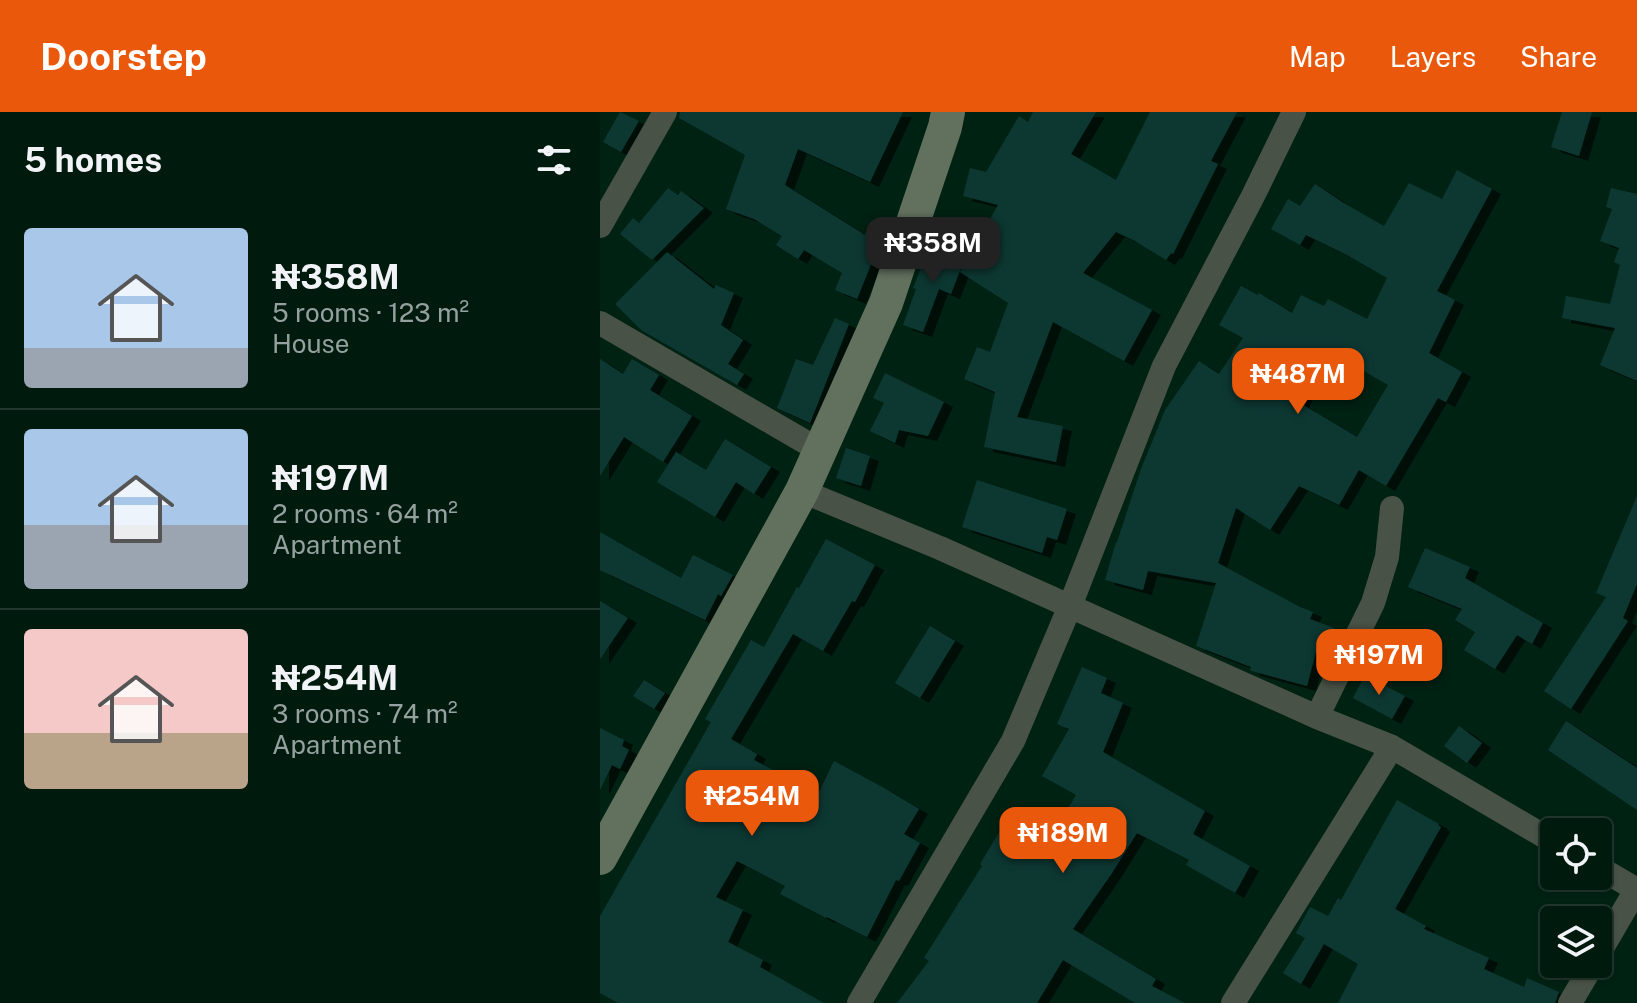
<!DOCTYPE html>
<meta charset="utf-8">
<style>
:root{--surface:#001a0e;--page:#0e271c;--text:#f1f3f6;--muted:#95a19e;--line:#22382e;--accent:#ea580c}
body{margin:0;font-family:"Public Sans",sans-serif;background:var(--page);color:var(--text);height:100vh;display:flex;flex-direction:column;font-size:30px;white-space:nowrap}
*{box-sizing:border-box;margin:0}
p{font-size:26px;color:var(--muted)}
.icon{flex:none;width:44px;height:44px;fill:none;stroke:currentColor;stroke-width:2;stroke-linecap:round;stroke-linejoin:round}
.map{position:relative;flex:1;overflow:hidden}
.side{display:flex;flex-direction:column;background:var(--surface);width:600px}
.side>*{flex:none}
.controls{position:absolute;left:940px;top:706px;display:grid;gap:16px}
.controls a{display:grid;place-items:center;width:72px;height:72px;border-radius:8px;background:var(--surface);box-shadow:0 2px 6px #0004,0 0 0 2px var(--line);font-size:40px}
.price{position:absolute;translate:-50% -68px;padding:0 18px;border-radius:16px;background:var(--accent);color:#fff;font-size:26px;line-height:52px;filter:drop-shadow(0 2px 4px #0008)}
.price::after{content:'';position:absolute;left:50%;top:48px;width:24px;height:18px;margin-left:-12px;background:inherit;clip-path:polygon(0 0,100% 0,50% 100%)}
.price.selected{background:#222;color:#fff}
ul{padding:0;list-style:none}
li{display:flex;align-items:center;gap:24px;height:200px;padding:0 24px}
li+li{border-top:2px solid var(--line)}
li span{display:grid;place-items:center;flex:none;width:224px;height:160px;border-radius:8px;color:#555}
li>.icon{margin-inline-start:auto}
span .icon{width:96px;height:96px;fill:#fffc;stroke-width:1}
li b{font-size:34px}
h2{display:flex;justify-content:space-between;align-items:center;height:96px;padding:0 24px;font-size:34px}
header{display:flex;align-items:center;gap:48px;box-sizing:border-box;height:112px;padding:0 40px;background:var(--accent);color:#fff}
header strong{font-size:38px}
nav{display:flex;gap:44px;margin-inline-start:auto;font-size:28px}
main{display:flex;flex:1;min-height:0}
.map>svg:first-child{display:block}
.building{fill:#0b3833;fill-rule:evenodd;filter:url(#shadow)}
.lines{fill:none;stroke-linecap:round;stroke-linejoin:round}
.street{stroke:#495246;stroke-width:24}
.secondary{stroke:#62705e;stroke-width:34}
</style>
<header>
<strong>Doorstep</strong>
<nav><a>Map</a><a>Layers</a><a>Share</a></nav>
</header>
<main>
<section class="side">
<h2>5 homes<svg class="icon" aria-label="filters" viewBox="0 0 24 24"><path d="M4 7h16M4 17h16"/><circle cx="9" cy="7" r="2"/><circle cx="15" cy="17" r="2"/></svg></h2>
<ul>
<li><span style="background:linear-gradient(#a9c7e8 75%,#9aa5b1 0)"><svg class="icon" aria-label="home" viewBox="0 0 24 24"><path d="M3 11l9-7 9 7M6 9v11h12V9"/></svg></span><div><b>₦358M</b><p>5 rooms · 123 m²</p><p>House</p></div></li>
<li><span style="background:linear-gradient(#a9c7e8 60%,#9aa5b1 0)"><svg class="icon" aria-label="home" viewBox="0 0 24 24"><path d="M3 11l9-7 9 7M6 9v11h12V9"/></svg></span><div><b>₦197M</b><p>2 rooms · 64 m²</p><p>Apartment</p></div></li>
<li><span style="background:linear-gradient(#f6c9c9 65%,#b9a48a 0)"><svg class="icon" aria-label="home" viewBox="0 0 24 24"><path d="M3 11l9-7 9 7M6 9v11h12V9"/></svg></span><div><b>₦254M</b><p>3 rooms · 74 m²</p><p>Apartment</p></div></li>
</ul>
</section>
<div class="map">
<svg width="1037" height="891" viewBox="0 0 1037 891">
<defs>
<filter id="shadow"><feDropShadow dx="9" dy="5" stdDeviation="0" flood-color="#0009"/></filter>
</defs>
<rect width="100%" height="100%" fill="#002213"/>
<path class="building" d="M 20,0 L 39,9 L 21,40 L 3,30 Z
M 80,0 L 303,0 L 270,70 L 198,37 L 185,73 L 265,123 L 270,111 L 289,119 L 282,140 L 277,138 L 257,187 L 235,178 L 242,161 L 204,138 L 198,147 L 176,133 L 182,124 L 154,107 L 126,97 L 145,43 L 79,6 Z
M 433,0 L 496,0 L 471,42 L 516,68 L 550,0 L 637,0 L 611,49 L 618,52 L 573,142 L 571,141 L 566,148 L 535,129 L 516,120 L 483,161 L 552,198 L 524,249 L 453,210 L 417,305 L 463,314 L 456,350 L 384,335 L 395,280 L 364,267 L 377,235 L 390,240 L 408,191 L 360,160 L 398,93 L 363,84 L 370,56 L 386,60 L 419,4 L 428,10 Z
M 962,0 L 992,0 L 979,44 L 951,35 Z
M 857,58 L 892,77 L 837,179 L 855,188 L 829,241 L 862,260 L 846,290 L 838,286 L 786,374 L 759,358 L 739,393 L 699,374 L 670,418 L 636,396 L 618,451 L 700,495 L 713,500 L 710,507 L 734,516 L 724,543 L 716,540 L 707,574 L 652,559 L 650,558 L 651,555 L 596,534 L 616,471 L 548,459 L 543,478 L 505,468 L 516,430 L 517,430 L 541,357 L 565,298 L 599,249 L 619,262 L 643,226 L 619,213 L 641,174 L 658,183 L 659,181 L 692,201 L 701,183 L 724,194 L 728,187 L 767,207 L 787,166 L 747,143 L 706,123 L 700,133 L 671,117 L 688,87 L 700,94 L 715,72 L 742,90 L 784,114 L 809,71 L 842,87 ZM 725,240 L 741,248 L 741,246 L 788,273 L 757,325 L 700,291 Z
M 68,76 L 78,83 L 81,79 L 104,96 L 52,148 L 20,122 L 33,106 L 39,111 Z
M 1011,76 L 1037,82 L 1037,269 L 1000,253 L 1015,216 L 962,206 L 966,184 L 1010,192 L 1020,153 L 1014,150 L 1019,136 L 1000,129 L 1012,97 L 1006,95 Z
M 346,131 L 366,143 L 351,182 L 339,177 L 323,220 L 303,213 L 316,177 L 313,176 L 325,146 L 334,149 Z
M 67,140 L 114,177 L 116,173 L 134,181 L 121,213 L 143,228 L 128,252 L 144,262 L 137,273 L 41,218 L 15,192 Z
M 235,206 L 249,212 L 210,311 L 177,296 L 196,247 L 213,253 Z
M 0,247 L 23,262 L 32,247 L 59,263 L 50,278 L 92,304 L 63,350 L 24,325 L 0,364 Z
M 285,261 L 344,290 L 328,324 L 299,318 L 295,331 L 270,319 L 284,291 L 273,286 Z
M 125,327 L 171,355 L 154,382 L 136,370 L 115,405 L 57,370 L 76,340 L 106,358 Z
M 246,336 L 270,344 L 261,374 L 236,366 Z
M 377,368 L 467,397 L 457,428 L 447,425 L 442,441 L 362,415 Z
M 1037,384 L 1037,472 L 1023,506 L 1028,509 L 971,597 L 944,579 L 1006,485 L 996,481 Z
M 0,420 L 81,466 L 93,443 L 133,463 L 121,484 L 118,482 L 105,508 L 0,458 Z
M 226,427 L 275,453 L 255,490 L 252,489 L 223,539 L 193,522 L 131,627 L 157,642 L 154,648 L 218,682 L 234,649 L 284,676 L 319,697 L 304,722 L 320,731 L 299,769 L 296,768 L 267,825 L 227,805 L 226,806 L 180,782 L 185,774 L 137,749 L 116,785 L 143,798 L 128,830 L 163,848 L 160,855 L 224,891 L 18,891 L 0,881 L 0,804 L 111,610 L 105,607 L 151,528 L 164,535 L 197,475 L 199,476 Z
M 825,436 L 870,455 L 865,466 L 943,511 L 932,532 L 917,523 L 895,557 L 864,538 L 875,520 L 855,508 L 862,497 L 808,475 Z
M 0,489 L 28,506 L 0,547 Z
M 330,514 L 355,529 L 320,586 L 295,571 Z
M 482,555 L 507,566 L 501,581 L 523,591 L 503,640 L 605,699 L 593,722 L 650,754 L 635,781 L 586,753 L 589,748 L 537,721 L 512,761 L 473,817 L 556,867 L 552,874 L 585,891 L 535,891 L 463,848 L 437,891 L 297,891 L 329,849 L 324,846 L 382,754 L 380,752 L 414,696 L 454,720 L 476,683 L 442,664 L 469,617 L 457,612 Z
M 765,563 L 805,584 L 792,607 L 753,586 Z
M 44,568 L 65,581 L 54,597 L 33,584 Z
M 966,609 L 1037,656 L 1037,698 L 948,638 Z
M 859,614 L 882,631 L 867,651 L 844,634 Z
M 0,616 L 24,628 L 22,634 L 29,638 L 20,657 L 12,653 L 0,678 Z
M 797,688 L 839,712 L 838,713 L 841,715 L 795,797 L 826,814 L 824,817 L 889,846 L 884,857 L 924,875 L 927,866 L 959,880 L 955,891 L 738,891 L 758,852 L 724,832 L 701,872 L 683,861 L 705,826 L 696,821 L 710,795 L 728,804 L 738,786 L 741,788 Z"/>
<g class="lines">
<path class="street" d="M 0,114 L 65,0
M 0,211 L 219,338
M 202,379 L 340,436 L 717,605 L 792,635 L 954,730
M 717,605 L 773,491 L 787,445 L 792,396
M 998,755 L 1037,778
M 998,843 L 1036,778
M 259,891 L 413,629 L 470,494 L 564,254 L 653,84 L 694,0
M 633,891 L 792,635
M 970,891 L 993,852"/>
<path class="secondary" d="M 0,746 L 202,379 L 286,191 L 345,15 L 348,0"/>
</g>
</svg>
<div class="controls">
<a><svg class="icon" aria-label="locate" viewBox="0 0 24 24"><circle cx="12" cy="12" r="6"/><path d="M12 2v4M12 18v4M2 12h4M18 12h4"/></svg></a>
<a><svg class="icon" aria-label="layers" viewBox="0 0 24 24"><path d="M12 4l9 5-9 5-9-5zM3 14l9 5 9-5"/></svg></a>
</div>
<b class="price selected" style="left:333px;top:173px">₦358M</b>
<b class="price" style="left:698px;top:304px">₦487M</b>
<b class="price" style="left:779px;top:585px">₦197M</b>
<b class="price" style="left:152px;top:726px">₦254M</b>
<b class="price" style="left:463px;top:763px">₦189M</b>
</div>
</main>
